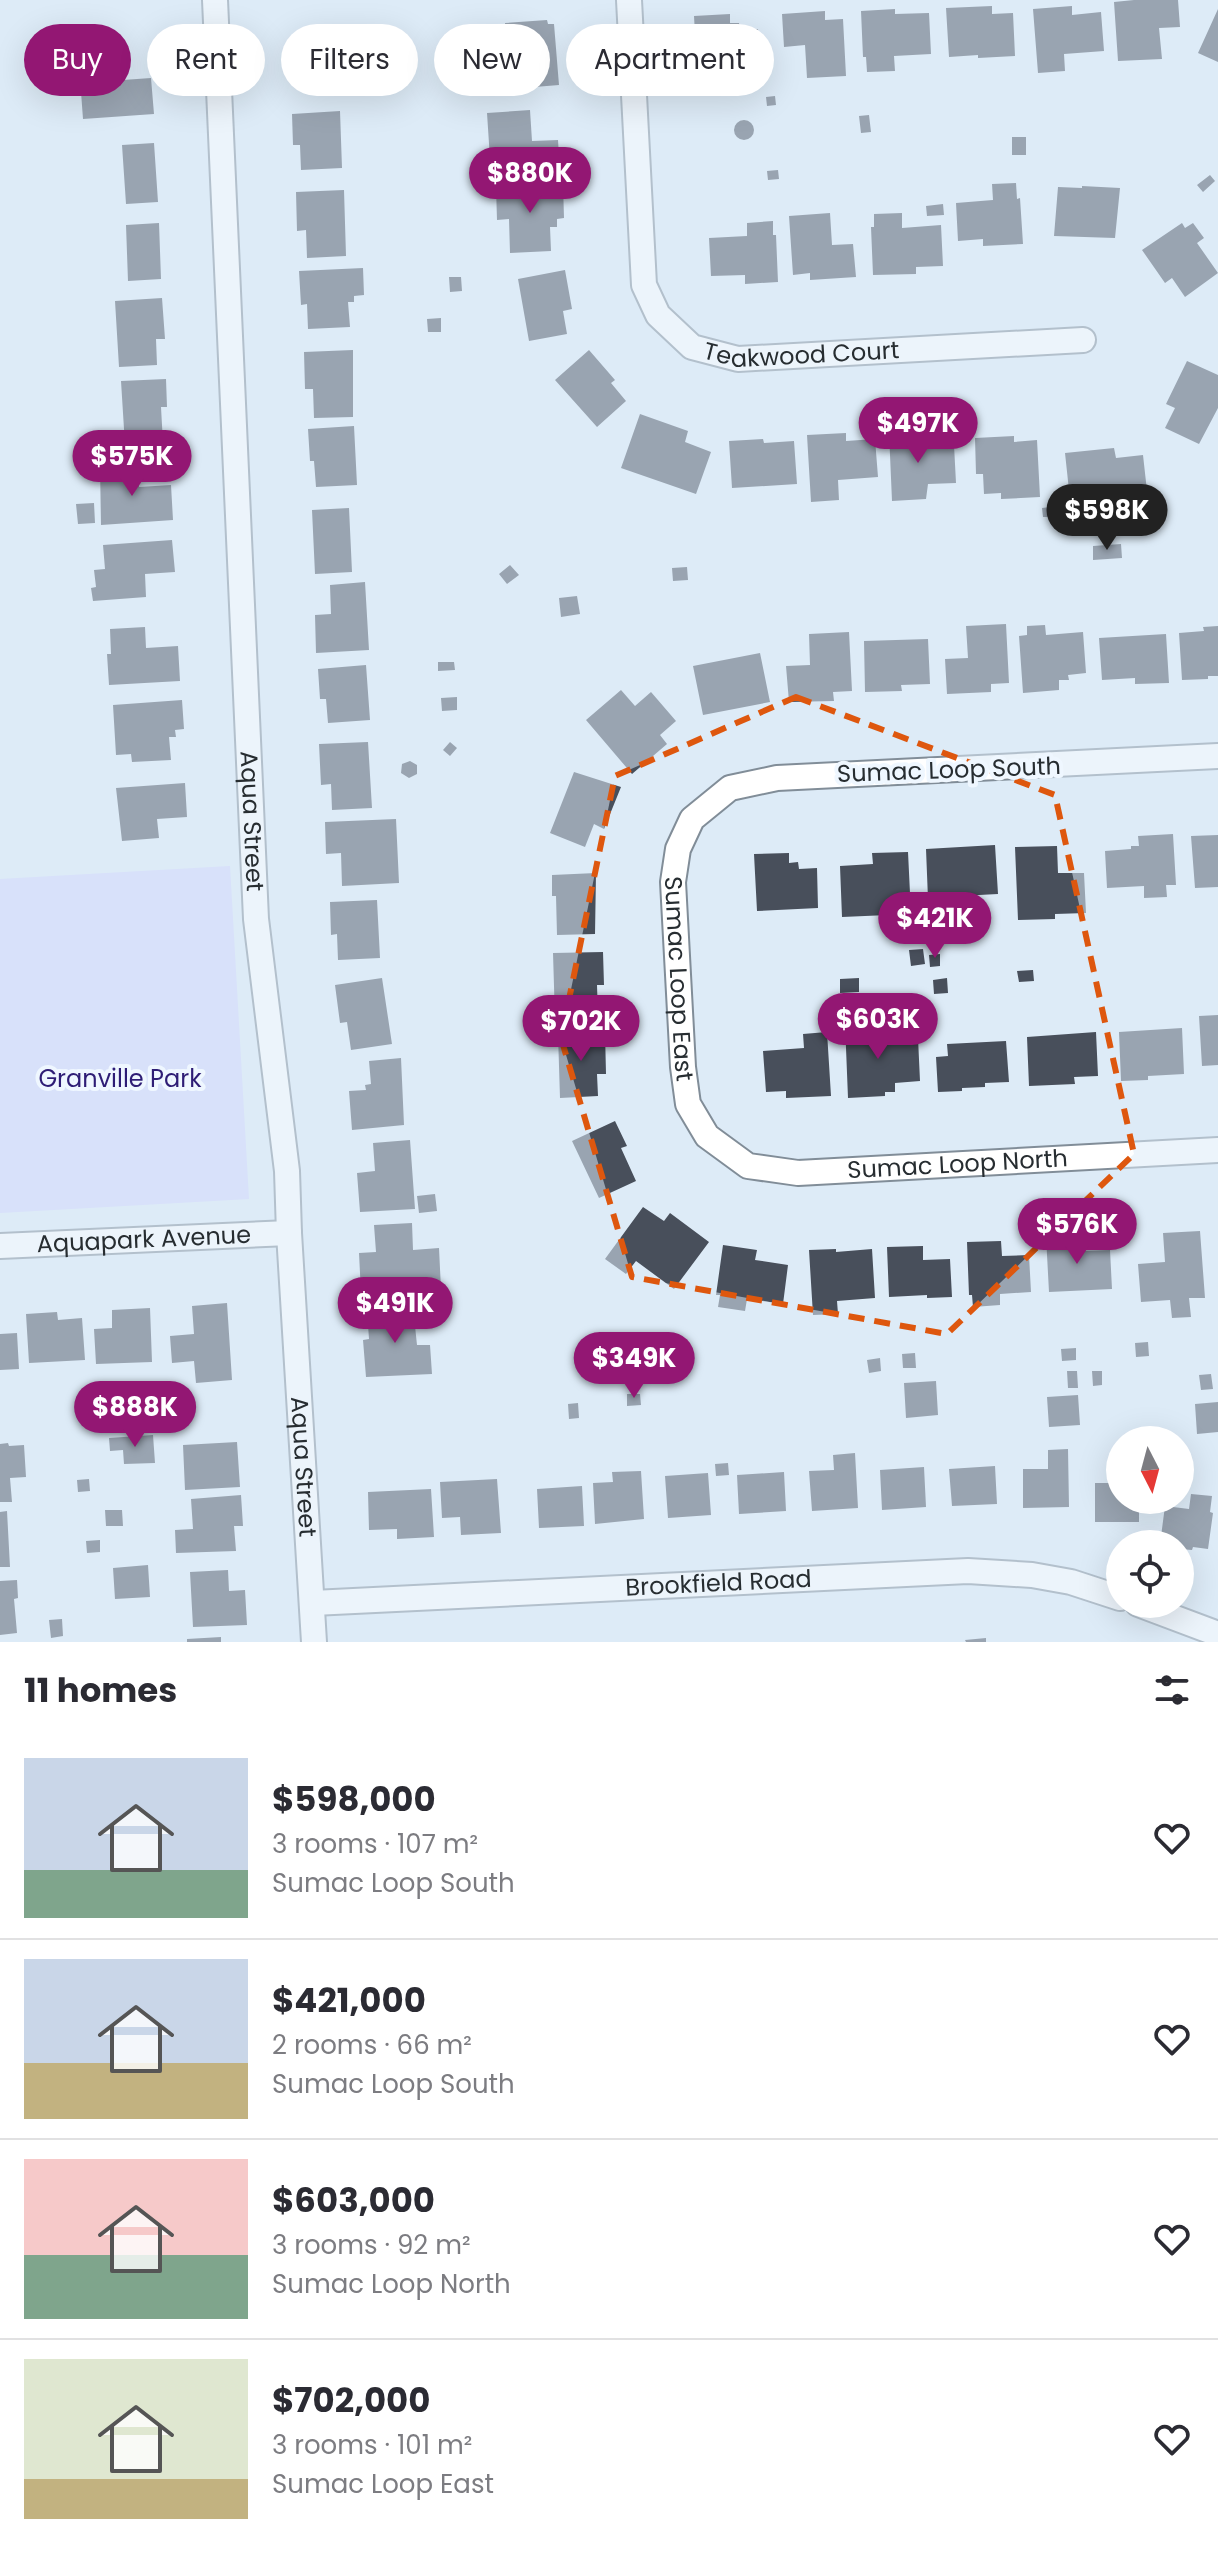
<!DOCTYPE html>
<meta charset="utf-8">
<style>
:root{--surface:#fff;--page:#f7f7f7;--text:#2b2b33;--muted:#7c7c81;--line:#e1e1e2;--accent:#931773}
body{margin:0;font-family:Poppins,sans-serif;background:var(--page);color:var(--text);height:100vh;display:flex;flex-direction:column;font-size:30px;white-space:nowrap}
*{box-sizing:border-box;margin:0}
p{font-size:26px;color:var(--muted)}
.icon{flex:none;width:44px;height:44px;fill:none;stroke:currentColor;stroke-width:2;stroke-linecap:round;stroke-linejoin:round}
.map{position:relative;height:1642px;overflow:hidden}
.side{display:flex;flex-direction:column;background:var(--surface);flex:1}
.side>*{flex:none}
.guide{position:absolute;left:24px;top:24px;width:800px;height:72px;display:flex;gap:16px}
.needle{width:52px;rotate:174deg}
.fabs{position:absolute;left:1106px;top:1426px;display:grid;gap:16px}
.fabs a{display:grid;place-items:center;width:88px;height:88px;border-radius:50%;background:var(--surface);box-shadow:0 8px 32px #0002;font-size:40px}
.price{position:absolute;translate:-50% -68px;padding:0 18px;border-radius:28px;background:var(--accent);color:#fff;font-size:26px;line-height:52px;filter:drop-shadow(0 2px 4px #0008)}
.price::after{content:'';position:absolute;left:50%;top:48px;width:24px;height:18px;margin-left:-12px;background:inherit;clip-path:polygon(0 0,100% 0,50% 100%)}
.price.selected{background:#222;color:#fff}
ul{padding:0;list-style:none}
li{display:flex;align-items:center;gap:24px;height:200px;padding:0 24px}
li+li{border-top:2px solid var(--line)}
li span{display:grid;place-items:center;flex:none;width:224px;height:160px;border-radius:0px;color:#555}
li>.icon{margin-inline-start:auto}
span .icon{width:96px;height:96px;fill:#fffc;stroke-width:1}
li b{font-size:34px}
h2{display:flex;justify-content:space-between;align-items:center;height:96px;padding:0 24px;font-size:34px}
.chip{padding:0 28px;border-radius:36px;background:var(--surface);box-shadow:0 8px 32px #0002;font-size:28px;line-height:72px}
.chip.selected{background:var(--accent);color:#fff}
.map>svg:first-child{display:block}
.green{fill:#d3d4fd}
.building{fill:#484f5b}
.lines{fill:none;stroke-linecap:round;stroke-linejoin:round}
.minor-casing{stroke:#818d98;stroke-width:28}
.minor{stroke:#fff;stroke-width:24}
.marked{fill:none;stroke:#de570e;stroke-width:6;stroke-dasharray:16 10;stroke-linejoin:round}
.labels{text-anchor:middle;stroke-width:8;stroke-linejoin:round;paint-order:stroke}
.street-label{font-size:24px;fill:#272d31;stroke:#eff7ff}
.park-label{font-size:24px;fill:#2e1d75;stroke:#eff7ff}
</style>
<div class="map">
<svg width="1218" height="1642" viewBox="0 0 1218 1642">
<rect width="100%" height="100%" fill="#ddebf7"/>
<path class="green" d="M 230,866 L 249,1199 L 0,1213 L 0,879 Z"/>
<path class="building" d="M 1134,0 L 1178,0 L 1180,27 L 1159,28 L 1162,59 L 1118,61 L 1114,2 Z
M 992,6 L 992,14 L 1013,13 L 1015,56 L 978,58 L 978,55 L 949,57 L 946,8 Z
M 1072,6 L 1072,15 L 1101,12 L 1104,51 L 1064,54 L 1065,71 L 1038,73 L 1033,9 Z
M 895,9 L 895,14 L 929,13 L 931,54 L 894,56 L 895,71 L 867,72 L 866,57 L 863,57 L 861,11 Z
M 1218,9 L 1218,62 L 1198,53 Z
M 825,11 L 825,20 L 843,19 L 846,76 L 807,78 L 805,45 L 784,47 L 782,14 Z
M 730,14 L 730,23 L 739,23 L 740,30 L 758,29 L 760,67 L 697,70 L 694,16 Z
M 547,20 L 548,24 L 554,24 L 559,85 L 510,89 L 505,23 Z
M 360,37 L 363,86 L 297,89 L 295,48 L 322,47 L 322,38 Z
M 121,59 L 123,80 L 151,78 L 154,114 L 83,119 L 81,92 L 71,92 L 69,63 Z
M 775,96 L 776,105 L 767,106 L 766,97 Z
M 530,110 L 532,141 L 558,140 L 560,172 L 491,174 L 487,113 Z
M 340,111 L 342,168 L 301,170 L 300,145 L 293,145 L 292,114 Z
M 869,115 L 871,132 L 861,133 L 859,116 Z
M734 130a10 10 0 1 1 20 0a10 10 0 1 1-20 0Z
M 1012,137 L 1026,137 L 1026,155 L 1012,155 Z
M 154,143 L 158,202 L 126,204 L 122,145 Z
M 778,170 L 779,179 L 768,180 L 767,171 Z
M 1210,175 L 1215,181 L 1203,192 L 1197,185 Z
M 1016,183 L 1017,199 L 1020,198 L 1023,244 L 983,246 L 983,239 L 958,241 L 956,203 L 993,200 L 992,184 Z
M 563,184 L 564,218 L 557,219 L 557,227 L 550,227 L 551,251 L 510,253 L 509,219 L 497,220 L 496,187 Z
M 1082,186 L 1120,188 L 1115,238 L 1054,236 L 1058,187 L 1082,188 Z
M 344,190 L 346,256 L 307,258 L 306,230 L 297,231 L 296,192 Z
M 943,204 L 944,215 L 927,216 L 926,206 Z
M 830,213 L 832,245 L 853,244 L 856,277 L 810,280 L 810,273 L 793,275 L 789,216 Z
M 902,213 L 902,228 L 941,225 L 943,266 L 916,267 L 916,274 L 873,275 L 871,227 L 874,227 L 874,214 Z
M 773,221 L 773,235 L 776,235 L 778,282 L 745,284 L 745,275 L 711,276 L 709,238 L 747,236 L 747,223 Z
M 159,223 L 161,279 L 128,281 L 126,225 Z
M 1182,223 L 1185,228 L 1193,223 L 1204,238 L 1197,243 L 1218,273 L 1185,297 L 1172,278 L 1165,283 L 1142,250 Z
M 363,268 L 364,295 L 354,296 L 354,302 L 348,302 L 350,327 L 308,329 L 307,304 L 301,305 L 299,271 Z
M 565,270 L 572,309 L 563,311 L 567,334 L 529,341 L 518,279 Z
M 449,277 L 461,277 L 462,291 L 450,292 Z
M 162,298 L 165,339 L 156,339 L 157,365 L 119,367 L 115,301 Z
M 441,318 L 441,332 L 428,332 L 427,319 Z
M 353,350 L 353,417 L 314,418 L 313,389 L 305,389 L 304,352 Z
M 589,350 L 615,380 L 611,383 L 626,401 L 597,427 L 555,380 Z
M 1187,361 L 1218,375 L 1218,408 L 1199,444 L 1165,428 L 1175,408 L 1166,404 Z
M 166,379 L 167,407 L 161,407 L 163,443 L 125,445 L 121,381 Z
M 640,414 L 688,431 L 685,442 L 711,452 L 696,494 L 621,468 Z
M 354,426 L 357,485 L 316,487 L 314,461 L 310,461 L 308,429 Z
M 926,431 L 927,447 L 954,445 L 956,483 L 928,484 L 926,499 L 892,501 L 889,432 Z
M 846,433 L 846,441 L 875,439 L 878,477 L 838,480 L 839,500 L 811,502 L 807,435 Z
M 1014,436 L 1014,442 L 1037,440 L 1040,497 L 1001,499 L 1001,493 L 984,494 L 983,474 L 976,474 L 975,438 Z
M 763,439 L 764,443 L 794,441 L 797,484 L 732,488 L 729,441 Z
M 1114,448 L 1116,458 L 1143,455 L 1148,500 L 1118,504 L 1120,516 L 1097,519 L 1096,506 L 1071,509 L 1065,453 Z
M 138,464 L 139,487 L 171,485 L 173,520 L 101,525 L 100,466 Z
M 94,503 L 95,523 L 78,524 L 76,504 Z
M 1050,507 L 1051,517 L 1043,517 L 1042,508 Z
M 349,508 L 352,572 L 315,574 L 312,510 Z
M 172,540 L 175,572 L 145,574 L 146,597 L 93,601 L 91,588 L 96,587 L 94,570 L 105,569 L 103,545 Z
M 1121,544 L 1122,558 L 1093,560 L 1093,546 Z
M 510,565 L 519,575 L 507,584 L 499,574 Z
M 687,567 L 688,580 L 673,581 L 672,568 Z
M 365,582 L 369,650 L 316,653 L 315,615 L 331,614 L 330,585 Z
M 577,596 L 580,614 L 561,617 L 559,598 Z
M 1006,624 L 1009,683 L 991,684 L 991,692 L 947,694 L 945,659 L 968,658 L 966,626 Z
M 1045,625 L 1046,635 L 1083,632 L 1086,673 L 1068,675 L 1069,680 L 1059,680 L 1059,690 L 1023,693 L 1019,636 L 1027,635 L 1027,626 Z
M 1218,626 L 1218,676 L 1208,676 L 1208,679 L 1182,680 L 1179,633 L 1204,631 L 1203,627 Z
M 145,627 L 146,648 L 178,646 L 180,681 L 109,685 L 107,654 L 111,654 L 110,629 Z
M 849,632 L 852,691 L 833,692 L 834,701 L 789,702 L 786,666 L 810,665 L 809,634 Z
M 1166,634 L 1169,683 L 1135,684 L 1135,678 L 1102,680 L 1099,638 Z
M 928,639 L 930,684 L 901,685 L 902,691 L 865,692 L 864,641 Z
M 760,653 L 770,702 L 703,715 L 693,666 Z
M 438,662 L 454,662 L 455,670 L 438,671 Z
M 366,665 L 370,720 L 328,723 L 326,699 L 320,699 L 318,669 Z
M 621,690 L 635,706 L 651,692 L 676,721 L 660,735 L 667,744 L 632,774 L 586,720 Z
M 457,697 L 457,710 L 442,711 L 441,698 Z
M 182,700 L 184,729 L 175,730 L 176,737 L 169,737 L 171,760 L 132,762 L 131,754 L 116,755 L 113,705 Z
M 368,742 L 372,808 L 332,810 L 331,784 L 321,785 L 319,744 Z
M 450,742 L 457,748 L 450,756 L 443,750 Z
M 410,761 L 417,765 L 417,774 L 409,778 L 401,773 L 402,764 Z
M 574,772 L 621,787 L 604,829 L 594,824 L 585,847 L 550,833 Z
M 185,783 L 187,817 L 157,819 L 159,838 L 122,841 L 116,788 Z
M 396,819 L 399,883 L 342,886 L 341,853 L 326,854 L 325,822 Z
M 1173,834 L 1176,885 L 1166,885 L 1167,897 L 1144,898 L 1144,886 L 1107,888 L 1105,851 L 1131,849 L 1131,846 L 1139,846 L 1138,836 Z
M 1218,835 L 1218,887 L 1195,888 L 1191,836 Z
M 995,845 L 998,894 L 960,896 L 961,909 L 935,910 L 934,898 L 928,899 L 926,849 Z
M 1057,846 L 1058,873 L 1084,873 L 1086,913 L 1055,914 L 1055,919 L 1018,920 L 1015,847 Z
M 908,852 L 911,914 L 842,917 L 840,866 L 873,864 L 872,853 Z
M 789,853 L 789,863 L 798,862 L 799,869 L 817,868 L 818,908 L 757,911 L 754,854 Z
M 596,873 L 595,934 L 557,935 L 556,896 L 552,896 L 552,875 Z
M 377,900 L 380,958 L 338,960 L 337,934 L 331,935 L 330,902 Z
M 923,949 L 925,964 L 911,966 L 909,950 Z
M 603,952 L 604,985 L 597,985 L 598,1017 L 555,1019 L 553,953 Z
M 940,954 L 940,966 L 930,967 L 929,955 Z
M 1033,970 L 1034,981 L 1019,982 L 1017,971 Z
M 382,978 L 392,1044 L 351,1050 L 347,1022 L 340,1023 L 335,985 Z
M 859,978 L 859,992 L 840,993 L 840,979 Z
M 947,978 L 948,993 L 934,994 L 933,980 Z
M 1218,1015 L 1218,1065 L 1202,1066 L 1199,1016 Z
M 879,1022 L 879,1040 L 918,1038 L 920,1081 L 895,1083 L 895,1092 L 885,1092 L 885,1096 L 848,1098 L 845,1023 Z
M 1182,1028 L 1184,1074 L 1148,1076 L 1148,1080 L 1121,1081 L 1119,1032 Z
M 605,1032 L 606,1074 L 597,1074 L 598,1096 L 560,1098 L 558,1034 Z
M 827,1032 L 831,1096 L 786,1098 L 786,1091 L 766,1092 L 763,1051 L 804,1048 L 803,1034 Z
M 1096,1032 L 1098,1076 L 1074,1077 L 1075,1084 L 1029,1086 L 1027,1037 Z
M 1006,1041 L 1009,1082 L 985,1083 L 985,1087 L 962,1088 L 962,1091 L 938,1092 L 936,1057 L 948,1056 L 947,1044 Z
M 401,1058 L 404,1125 L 352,1130 L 349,1091 L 366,1090 L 365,1085 L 371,1084 L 369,1061 Z
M 615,1121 L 627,1146 L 621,1148 L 636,1181 L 599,1198 L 572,1141 Z
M 410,1140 L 415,1209 L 360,1212 L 357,1173 L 375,1171 L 373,1143 Z
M 435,1194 L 437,1211 L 419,1213 L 417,1196 Z
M 643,1207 L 664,1221 L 670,1213 L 709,1242 L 674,1289 L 636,1261 L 626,1274 L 605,1259 Z
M 412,1223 L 413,1250 L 439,1248 L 441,1289 L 361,1293 L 359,1253 L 376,1252 L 374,1225 Z
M 1200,1231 L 1205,1298 L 1189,1298 L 1191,1317 L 1172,1318 L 1170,1300 L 1141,1302 L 1138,1264 L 1165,1262 L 1163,1233 Z
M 1083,1235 L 1083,1251 L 1110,1250 L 1112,1289 L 1049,1292 L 1046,1236 Z
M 1001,1241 L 1002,1256 L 1029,1255 L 1031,1292 L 1000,1294 L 1000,1305 L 973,1307 L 972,1295 L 969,1295 L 967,1242 Z
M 723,1245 L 757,1250 L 755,1260 L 788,1265 L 783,1304 L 747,1299 L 745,1311 L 718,1307 L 720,1295 L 716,1295 Z
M 923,1246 L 923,1260 L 950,1259 L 952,1297 L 927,1298 L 927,1295 L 889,1297 L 887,1247 Z
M 836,1249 L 836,1252 L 872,1249 L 875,1298 L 837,1301 L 838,1314 L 813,1315 L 809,1250 Z
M 227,1303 L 232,1380 L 196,1383 L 194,1361 L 172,1363 L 170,1336 L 194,1334 L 192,1306 Z
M 413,1307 L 417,1345 L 430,1345 L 432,1374 L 366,1377 L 363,1340 L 369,1339 L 367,1311 Z
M 150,1308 L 152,1362 L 96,1364 L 94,1329 L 112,1328 L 112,1310 Z
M 57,1312 L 58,1320 L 82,1318 L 85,1360 L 29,1363 L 26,1314 Z
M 17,1333 L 19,1369 L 0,1370 L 0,1334 Z
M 1148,1342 L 1149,1356 L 1136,1357 L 1135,1343 Z
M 1076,1348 L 1076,1360 L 1062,1361 L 1061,1349 Z
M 915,1353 L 916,1368 L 903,1368 L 902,1354 Z
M 880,1358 L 881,1371 L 869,1373 L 867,1360 Z
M 1067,1371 L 1077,1371 L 1078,1388 L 1068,1388 Z
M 1092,1371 L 1102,1371 L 1102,1385 L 1093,1386 Z
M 1211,1374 L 1213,1389 L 1201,1390 L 1199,1375 Z
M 936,1381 L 938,1415 L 906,1418 L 904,1383 Z
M 627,1394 L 640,1394 L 641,1405 L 627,1406 Z
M 1078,1395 L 1080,1425 L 1049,1427 L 1047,1397 Z
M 1218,1402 L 1218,1432 L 1197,1434 L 1195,1404 Z
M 578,1403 L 579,1418 L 569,1419 L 568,1404 Z
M 153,1435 L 155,1463 L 124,1464 L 123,1450 L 110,1451 L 109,1438 Z
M 237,1442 L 240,1487 L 185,1490 L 183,1445 Z
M 8,1443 L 9,1446 L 24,1445 L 26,1477 L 10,1478 L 12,1502 L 0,1502 L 0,1444 Z
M 1068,1449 L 1069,1507 L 1023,1508 L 1023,1469 L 1048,1469 L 1048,1450 Z
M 855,1453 L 858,1508 L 812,1511 L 809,1471 L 834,1470 L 833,1455 Z
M 728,1463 L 729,1475 L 716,1476 L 715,1464 Z
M 995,1466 L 997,1504 L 952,1506 L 949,1469 Z
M 924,1467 L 926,1507 L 882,1510 L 880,1470 Z
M 641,1471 L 644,1519 L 595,1524 L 593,1483 L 613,1482 L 612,1472 Z
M 784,1472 L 786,1511 L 739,1514 L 737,1475 Z
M 708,1473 L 711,1515 L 668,1518 L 665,1476 Z
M 89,1479 L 90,1491 L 78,1492 L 77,1480 Z
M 497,1479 L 501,1533 L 461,1535 L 460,1517 L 442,1518 L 440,1482 Z
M 1095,1483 L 1120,1483 L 1120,1500 L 1139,1500 L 1139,1522 L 1095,1522 Z
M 582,1486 L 584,1526 L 539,1528 L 537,1489 Z
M 431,1489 L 434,1537 L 397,1539 L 397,1529 L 369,1530 L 368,1492 Z
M 1191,1494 L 1212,1496 L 1210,1512 L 1213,1513 L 1208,1549 L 1193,1547 L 1192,1550 L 1180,1549 L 1180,1544 L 1160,1544 L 1165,1506 L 1189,1509 Z
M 241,1495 L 243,1526 L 234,1526 L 236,1551 L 176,1553 L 175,1530 L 193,1529 L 191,1499 Z
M 105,1510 L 122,1510 L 123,1526 L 106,1526 Z
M 7,1511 L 10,1567 L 0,1567 L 0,1512 Z
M 100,1540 L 100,1552 L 87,1553 L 86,1541 Z
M 148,1565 L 150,1597 L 115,1599 L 113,1568 Z
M 228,1570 L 229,1591 L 245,1590 L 247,1625 L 193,1627 L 190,1572 Z
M 17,1580 L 18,1598 L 14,1599 L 17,1633 L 0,1635 L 0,1581 Z
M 62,1619 L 63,1636 L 51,1638 L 49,1620 Z
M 221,1637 L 221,1642 L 187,1642 L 187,1639 Z
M 986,1638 L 986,1642 L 966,1642 L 965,1640 Z"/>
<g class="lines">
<g class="minor-casing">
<g id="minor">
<path id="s1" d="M 215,0 L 256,919 L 287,1171 L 289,1233 L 314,1642"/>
<path id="s2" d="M 629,0 L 644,285 L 658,315 L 692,347 L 738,359 L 1083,340"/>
<path id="s3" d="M 1218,756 L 777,778 L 730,788 L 692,819 L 678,849 L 673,882 L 683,1067 L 688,1104 L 707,1136 L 748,1166 L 798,1173 L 1218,1150"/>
<path id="s4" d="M 0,1246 L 289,1233"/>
<path id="s5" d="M 313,1603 L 968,1571 L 1032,1575 L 1071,1582 L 1120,1598"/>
<path d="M 1138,1604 L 1218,1634"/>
</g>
</g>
<use href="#minor" class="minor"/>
</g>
<path d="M0 0H1218V1642H0ZM 796,697 L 1055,795 L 1134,1154 L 947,1334 L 632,1277 L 561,1038 L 615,776 Z" fill="#ddebf7" fill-opacity=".55" fill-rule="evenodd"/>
<path class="marked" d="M 796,697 L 1055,795 L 1134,1154 L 947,1334 L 632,1277 L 561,1038 L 615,776 Z"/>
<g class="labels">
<g class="street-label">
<text dy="8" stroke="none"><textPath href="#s2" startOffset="476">Teakwood Court</textPath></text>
<text transform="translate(949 770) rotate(-2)" y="8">Sumac Loop South</text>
<text dy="8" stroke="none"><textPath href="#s1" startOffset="822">Aqua Street</textPath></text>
<text dy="8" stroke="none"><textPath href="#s3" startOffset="702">Sumac Loop East</textPath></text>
<text dy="8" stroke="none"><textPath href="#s3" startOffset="1126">Sumac Loop North</textPath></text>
<text dy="8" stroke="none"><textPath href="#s4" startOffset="144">Aquapark Avenue</textPath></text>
<text dy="8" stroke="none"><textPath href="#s1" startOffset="1470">Aqua Street</textPath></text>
<text dy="8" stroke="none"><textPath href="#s5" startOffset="406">Brookfield Road</textPath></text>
</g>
<g class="park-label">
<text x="120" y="1087">Granville Park</text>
</g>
</g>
</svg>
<div class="fabs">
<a><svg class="needle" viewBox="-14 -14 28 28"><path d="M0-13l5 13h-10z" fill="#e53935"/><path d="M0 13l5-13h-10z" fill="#7c7c81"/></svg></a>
<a><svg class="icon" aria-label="locate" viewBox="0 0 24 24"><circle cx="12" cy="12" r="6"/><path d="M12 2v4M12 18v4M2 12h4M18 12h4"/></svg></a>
</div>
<b class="price" style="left:530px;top:215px">$880K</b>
<b class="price" style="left:918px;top:465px">$497K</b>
<b class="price" style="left:132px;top:498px">$575K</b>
<b class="price selected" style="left:1107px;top:552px">$598K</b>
<b class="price" style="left:935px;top:960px">$421K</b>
<b class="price" style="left:878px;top:1061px">$603K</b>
<b class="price" style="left:581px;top:1063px">$702K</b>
<b class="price" style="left:1077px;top:1266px">$576K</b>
<b class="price" style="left:395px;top:1345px">$491K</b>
<b class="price" style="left:634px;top:1400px">$349K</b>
<b class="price" style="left:135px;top:1449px">$888K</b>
<div class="guide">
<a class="chip selected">Buy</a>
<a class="chip">Rent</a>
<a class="chip">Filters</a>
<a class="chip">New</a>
<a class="chip">Apartment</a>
</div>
</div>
<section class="side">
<h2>11 homes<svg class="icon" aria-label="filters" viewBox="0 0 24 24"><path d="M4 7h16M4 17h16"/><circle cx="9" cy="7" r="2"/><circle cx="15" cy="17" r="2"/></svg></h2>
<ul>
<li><span style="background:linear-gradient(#c9d6e8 70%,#7fa58c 0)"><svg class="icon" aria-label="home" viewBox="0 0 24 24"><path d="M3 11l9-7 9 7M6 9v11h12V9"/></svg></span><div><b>$598,000</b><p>3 rooms · 107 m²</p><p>Sumac Loop South</p></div><svg class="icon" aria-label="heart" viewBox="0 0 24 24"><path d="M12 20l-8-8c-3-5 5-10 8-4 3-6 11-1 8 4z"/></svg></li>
<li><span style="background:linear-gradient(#c9d6e8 65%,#c2b280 0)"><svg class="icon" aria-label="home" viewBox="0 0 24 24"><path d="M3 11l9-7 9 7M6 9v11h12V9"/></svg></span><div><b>$421,000</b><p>2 rooms · 66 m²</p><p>Sumac Loop South</p></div><svg class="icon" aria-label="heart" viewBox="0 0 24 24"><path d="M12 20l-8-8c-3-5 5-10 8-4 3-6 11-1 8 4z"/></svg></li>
<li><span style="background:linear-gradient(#f6c9c9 60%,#7fa58c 0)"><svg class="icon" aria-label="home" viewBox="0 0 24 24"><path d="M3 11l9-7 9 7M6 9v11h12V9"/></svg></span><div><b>$603,000</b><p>3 rooms · 92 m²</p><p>Sumac Loop North</p></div><svg class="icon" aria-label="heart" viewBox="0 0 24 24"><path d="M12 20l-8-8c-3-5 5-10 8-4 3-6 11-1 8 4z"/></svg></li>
<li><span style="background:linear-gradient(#dfe7d0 75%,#c2b280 0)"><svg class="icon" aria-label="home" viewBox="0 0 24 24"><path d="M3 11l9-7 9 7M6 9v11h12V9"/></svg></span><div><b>$702,000</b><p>3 rooms · 101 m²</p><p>Sumac Loop East</p></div><svg class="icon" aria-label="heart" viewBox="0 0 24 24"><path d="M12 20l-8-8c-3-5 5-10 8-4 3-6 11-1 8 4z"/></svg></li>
</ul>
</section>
